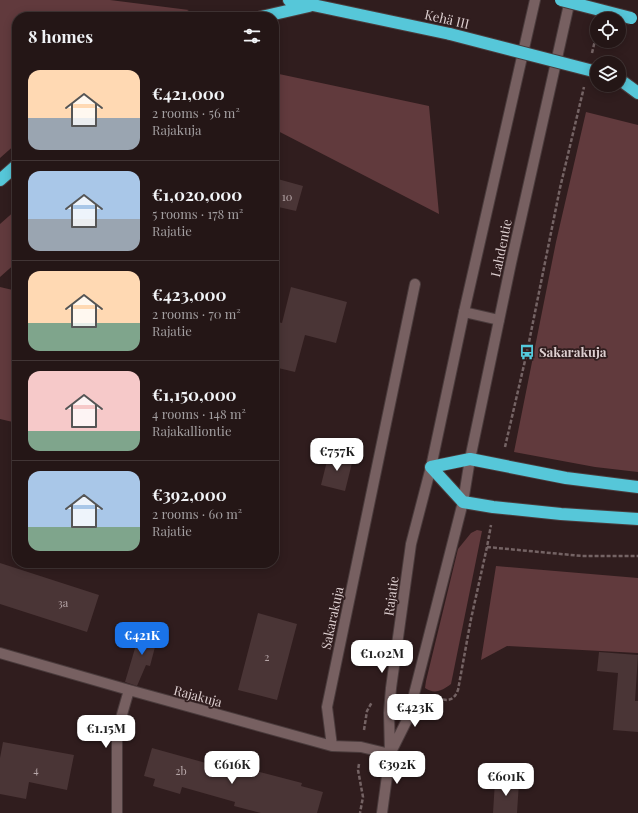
<!DOCTYPE html>
<meta charset="utf-8">
<style>
:root{--surface:#241616;--page:#2c1f1f;--text:#f1f3f6;--muted:#a39fa1;--line:#413535;--accent:#1a73e8}
body{margin:0;font-family:"Playfair Display",serif;background:var(--page);color:var(--text);height:100vh;display:flex;flex-direction:column;font-size:15px;white-space:nowrap}
*{box-sizing:border-box;margin:0}
p{font-size:13px;color:var(--muted)}
.icon{flex:none;width:22px;height:22px;fill:none;stroke:currentColor;stroke-width:2;stroke-linecap:round;stroke-linejoin:round}
.map{position:relative;flex:1;overflow:hidden}
.sheet{position:absolute;left:12px;top:12px;width:267px;height:556px;display:flex;flex-direction:column;background:var(--surface);border-radius:16px;box-shadow:0 2px 10px #0003,0 0 0 1px var(--line)}
.sheet>*{flex:none}
.controls{position:absolute;left:590px;top:12px;display:grid;gap:8px}
.controls a{display:grid;place-items:center;width:36px;height:36px;border-radius:50%;background:var(--surface);box-shadow:0 2px 10px #0003,0 0 0 1px var(--line);font-size:20px}
.price{position:absolute;translate:-50% -34px;padding:0 9px;border-radius:8px;background:#fff;color:#222;font-size:13px;line-height:26px;filter:drop-shadow(0 1px 2px #0008)}
.price::after{content:'';position:absolute;left:50%;top:24px;width:12px;height:9px;margin-left:-6px;background:inherit;clip-path:polygon(0 0,100% 0,50% 100%)}
.price.current{background:var(--accent);color:#fff}
ul{padding:0;list-style:none}
li{display:flex;align-items:center;gap:12px;height:100px;padding:0 16px}
li+li{border-top:1px solid var(--line)}
li span{display:grid;place-items:center;flex:none;width:112px;height:80px;border-radius:12px;color:#555}
li>.icon{margin-inline-start:auto}
span .icon{width:48px;height:48px;fill:#fffc;stroke-width:1}
li b{font-size:17px}
h2{display:flex;justify-content:space-between;align-items:center;height:48px;padding:0 16px;font-size:17px}
.map>svg:first-child{display:block}
.green{fill:#613a3d}
.building{fill:#4a3536}
.lines{fill:none;stroke-linecap:round;stroke-linejoin:round}
.lane-casing{stroke:#4a3b3c;stroke-width:12}
.street-casing{stroke:#4a3b3c;stroke-width:12}
.secondary-casing{stroke:#4a3b3c;stroke-width:12}
.highway-casing{stroke:#4a3b3c;stroke-width:14}
.path{stroke:#746364;stroke-width:2.5;stroke-dasharray:4 2;stroke-linecap:butt}
.lane{stroke:#776061;stroke-width:10}
.street{stroke:#776061;stroke-width:10}
.secondary{stroke:#776061;stroke-width:10}
.highway{stroke:#56c7d9;stroke-width:12}
.highway-bridge-casing{stroke:#4a3b3c;stroke-width:14;stroke-linecap:butt}
.highway-bridge{stroke:#56c7d9;stroke-width:12}
.labels{text-anchor:middle;stroke-width:3.5;stroke-linejoin:round;paint-order:stroke}
.number-label{font-size:11px;fill:#b8a8aa}
.street-label{font-size:13px;fill:#ddcfd0;stroke:#301d1e}
.poi-label{font-size:13px;font-weight:bold;fill:#ddcfd0;stroke:#301d1e;text-anchor:start}
</style>
<div class="map">
<svg width="638" height="813" viewBox="0 0 638 813">
<rect width="100%" height="100%" fill="#301d1e"/>
<path class="green" d="M 0,0 L 110,0 L 189,10 L 175,17 L 17,17 L 17,143 L 0,158 Z
M 279,74 L 429,106 L 439,214 L 274,129 L 274,75 Z
M 586,112 L 638,125 L 638,472 L 595,467 L 514,452 L 556,242 Z
M 17,209 L 17,262 L 0,277 L 0,224 Z
M 0,287 L 17,291 L 17,423 L 0,419 Z
M 477,530 L 482,531 L 451,684 C 443,690 435,695 425,688 L 426,681 L 458,549 L 471,533 Z
M 496,566 L 638,578 L 638,653 L 507,646 L 481,660 Z"/>
<path class="building" d="M 274,178 L 303,186 L 296,211 L 274,206 Z
M 291,287 L 347,302 L 336,343 L 305,335 L 295,372 L 274,367 L 274,321 L 282,323 Z
M 329,453 L 353,459 L 345,491 L 321,485 Z
M 0,563 L 99,595 L 87,632 L 0,604 Z
M 258,613 L 297,624 L 277,700 L 238,690 Z
M 141,628 L 160,634 L 154,647 L 155,647 L 150,666 L 146,665 L 137,686 L 125,682 Z
M 599,652 L 638,655 L 635,701 L 638,701 L 638,732 L 613,730 L 618,673 L 597,671 Z
M 3,742 L 74,755 L 67,790 L 29,782 L 26,799 L 0,794 L 0,758 Z
M 152,748 L 242,773 L 244,768 L 302,783 L 301,786 L 323,792 L 317,813 L 261,813 L 234,806 L 235,802 L 182,787 L 180,794 L 153,786 L 155,779 L 144,776 Z
M 495,781 L 519,782 L 517,813 L 493,813 Z"/>
<g class="lines">
<g class="lane-casing">
<path id="lane" d="M 464,312 L 499,320"/>
</g>
<g class="street-casing">
<path id="street" d="M 0,653 L 129,690 L 332,746 L 361,747 L 390,754
M 332,746 L 327,707 L 415,284
M 391,752 L 408,718 L 463,502
M 117,813 L 117,736 L 121,718 L 129,690
M 382,813 L 390,754 L 389,713 L 391,688 L 411,544 L 431,467"/>
</g>
<g class="secondary-casing">
<path id="secondary" d="M 431,467 L 464,312 L 535,0
M 463,502 L 470,459 L 511,263 L 570,0"/>
</g>
<g class="highway-casing">
<path id="highway" d="M 289,0 L 450,34
M 261,17 L 309,6
M 619,79 L 638,93
M 0,180 L 17,165
M 638,487 L 566,478 L 470,459 L 431,467 L 463,502 L 493,507 L 561,514 L 638,519"/>
</g>
<path class="path" d="M 592,53 L 597,32
M 505,447 L 527,352 L 560,188 L 584,87
M 487,547 L 582,556 L 638,556
M 431,697 C 444,699 452,705 458,690 L 471,619 L 487,547 L 491,525
M 364,730 L 367,711 L 372,702
M 359,764 L 358,770 L 363,797 L 360,813"/>
<use href="#lane" class="lane"/>
<use href="#street" class="street"/>
<use href="#secondary" class="secondary"/>
<use href="#highway" class="highway"/>
<g class="highway-bridge-casing">
<path id="highway-bridge" d="M 561,0 L 631,18
M 450,34 L 597,72"/>
</g>
<use href="#highway-bridge" class="highway-bridge"/>
</g>
<defs>
<g id="bus-bare" transform="scale(1.2)"><path d="M-5-6H5V4H4V6H2V4H-2V6H-4V4H-5ZM-3.5-4V0h7V-4ZM-3.5 1.2v1.5H-2V1.2ZM2 1.2v1.5H3.5V1.2Z" fill="#54cadd" stroke="#301d1e" stroke-width="2.5" paint-order="stroke"/></g>
</defs>
<g fill-rule="evenodd">
<use href="#bus-bare" x="527" y="352"/>
</g>
<g class="labels">
<g class="number-label">
<text x="287" y="201">10</text>
<text x="63" y="607">3a</text>
<text x="267" y="661">2</text>
<text x="36" y="774">4</text>
<text x="181" y="775">2b</text>
</g>
<g class="street-label">
<text transform="translate(447 19) rotate(13)" y="5">Kehä III</text>
<text transform="translate(501 248) rotate(-78)" y="5">Lahdentie</text>
<text transform="translate(391 596) rotate(-82)" y="5">Rajatie</text>
<text transform="translate(332 618) rotate(-78)" y="5">Sakarakuja</text>
<text transform="translate(198 696) rotate(15)" y="5">Rajakuja</text>
</g>
<g class="poi-label">
<text x="539" y="357">Sakarakuja</text>
</g>
</g>
</svg>
<div class="controls">
<a><svg class="icon" aria-label="locate" viewBox="0 0 24 24"><circle cx="12" cy="12" r="6"/><path d="M12 2v4M12 18v4M2 12h4M18 12h4"/></svg></a>
<a><svg class="icon" aria-label="layers" viewBox="0 0 24 24"><path d="M12 4l9 5-9 5-9-5zM3 14l9 5 9-5"/></svg></a>
</div>
<b class="price" style="left:337px;top:472px">€757K</b>
<b class="price current" style="left:142px;top:656px">€421K</b>
<b class="price" style="left:382px;top:674px">€1.02M</b>
<b class="price" style="left:415px;top:728px">€423K</b>
<b class="price" style="left:106px;top:749px">€1.15M</b>
<b class="price" style="left:232px;top:785px">€616K</b>
<b class="price" style="left:397px;top:785px">€392K</b>
<b class="price" style="left:506px;top:797px">€601K</b>
<section class="sheet">
<h2>8 homes<svg class="icon" aria-label="filters" viewBox="0 0 24 24"><path d="M4 7h16M4 17h16"/><circle cx="9" cy="7" r="2"/><circle cx="15" cy="17" r="2"/></svg></h2>
<ul>
<li><span style="background:linear-gradient(#ffd9b3 60%,#9aa5b1 0)"><svg class="icon" aria-label="home" viewBox="0 0 24 24"><path d="M3 11l9-7 9 7M6 9v11h12V9"/></svg></span><div><b>€421,000</b><p>2 rooms · 56 m²</p><p>Rajakuja</p></div></li>
<li><span style="background:linear-gradient(#a9c7e8 60%,#9aa5b1 0)"><svg class="icon" aria-label="home" viewBox="0 0 24 24"><path d="M3 11l9-7 9 7M6 9v11h12V9"/></svg></span><div><b>€1,020,000</b><p>5 rooms · 178 m²</p><p>Rajatie</p></div></li>
<li><span style="background:linear-gradient(#ffd9b3 65%,#7fa58c 0)"><svg class="icon" aria-label="home" viewBox="0 0 24 24"><path d="M3 11l9-7 9 7M6 9v11h12V9"/></svg></span><div><b>€423,000</b><p>2 rooms · 70 m²</p><p>Rajatie</p></div></li>
<li><span style="background:linear-gradient(#f6c9c9 75%,#7fa58c 0)"><svg class="icon" aria-label="home" viewBox="0 0 24 24"><path d="M3 11l9-7 9 7M6 9v11h12V9"/></svg></span><div><b>€1,150,000</b><p>4 rooms · 148 m²</p><p>Rajakalliontie</p></div></li>
<li><span style="background:linear-gradient(#a9c7e8 70%,#7fa58c 0)"><svg class="icon" aria-label="home" viewBox="0 0 24 24"><path d="M3 11l9-7 9 7M6 9v11h12V9"/></svg></span><div><b>€392,000</b><p>2 rooms · 60 m²</p><p>Rajatie</p></div></li>
</ul>
</section>
</div>
